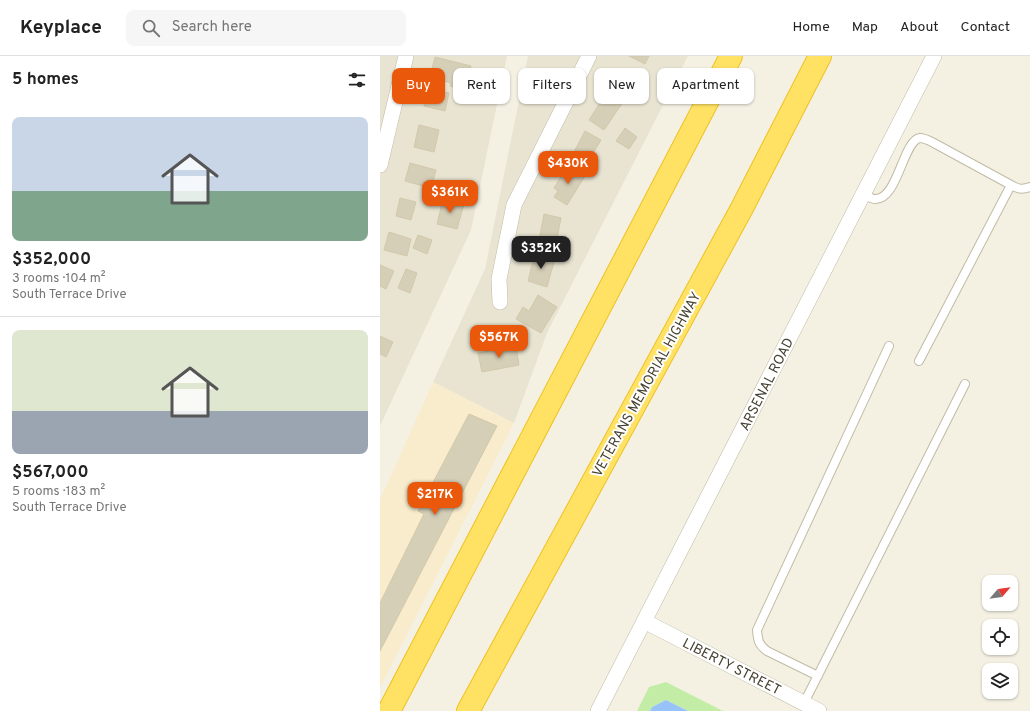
<!DOCTYPE html>
<meta charset="utf-8">
<style>
:root{--surface:#fff;--page:#f6f6f6;--text:#222;--muted:#767676;--line:#e0e0e0;--accent:#ea580c}
body{margin:0;font-family:Overpass,sans-serif;background:var(--page);color:var(--text);height:100vh;display:flex;flex-direction:column;font-size:15px;white-space:nowrap}
*{box-sizing:border-box;margin:0}
p{font-size:13px;color:var(--muted)}
.icon{flex:none;width:22px;height:22px;fill:none;stroke:currentColor;stroke-width:2;stroke-linecap:round;stroke-linejoin:round}
.map{position:relative;flex:1;overflow:hidden}
.panel{display:flex;flex-direction:column;background:var(--surface);width:380px}
.panel>*{flex:none}
.hud{position:absolute;left:12px;top:12px;width:380px;height:36px;display:flex;gap:8px}
.needle{width:26px;rotate:62deg}
.tools{position:absolute;left:602px;top:519px;display:grid;gap:8px}
.tools a{display:grid;place-items:center;width:36px;height:36px;border-radius:8px;background:var(--surface);box-shadow:0 1px 3px #0004;font-size:20px}
.price{position:absolute;translate:-50% -34px;padding:0 9px;border-radius:8px;background:var(--accent);color:#fff;font-size:13px;line-height:26px;filter:drop-shadow(0 1px 2px #0008)}
.price::after{content:'';position:absolute;left:50%;top:24px;width:12px;height:9px;margin-left:-6px;background:inherit;clip-path:polygon(0 0,100% 0,50% 100%)}
.price.selected{background:#222;color:#fff}
ul{padding:0;list-style:none}
li{display:grid;align-content:center;gap:8px;height:212px;padding:0 12px}
li+li{border-top:1px solid var(--line)}
li span{display:grid;place-items:center;height:124px;border-radius:8px;color:#555}
li>.icon{margin-inline-start:auto}
span .icon{width:72px;height:72px;fill:#fffc;stroke-width:1}
li b{font-size:17px}
h2{display:flex;justify-content:space-between;align-items:center;height:48px;padding:0 12px;font-size:17px}
.pill{padding:0 14px;border-radius:8px;background:var(--surface);box-shadow:0 1px 3px #0004;font-size:14px;line-height:36px}
.pill.selected{background:var(--accent);color:#fff}
header{display:flex;align-items:center;gap:24px;box-sizing:border-box;height:56px;padding:0 20px;background:var(--surface);border-bottom:1px solid var(--line)}
header strong{font-size:19px}
nav{display:flex;gap:22px;margin-inline-start:auto;font-size:14px}
.search{width:280px;height:36px;background:var(--page);display:flex;align-items:center;gap:10px;box-sizing:border-box;padding:0 14px;border-radius:8px;color:var(--muted);font-size:15px}
main{display:flex;flex:1;min-height:0}
.map>svg:first-child{display:block}
.residential{fill:#e8e4d1}
.commercial{fill:#f8eccc}
.green{fill:#c3eda7}
.water{fill:#98c3f8}
.building{fill:#d6cfb8;stroke:#d2c8aa}
.lines{fill:none;stroke-linecap:round;stroke-linejoin:round}
.lane-casing{stroke:#c0bba5;stroke-width:10}
.street-casing{stroke:#c0bba5;stroke-width:16}
.highway-casing{stroke:#eec123;stroke-width:24}
.lane{stroke:#fff;stroke-width:8}
.street{stroke:#fff;stroke-width:15}
.highway{stroke:#ffe263;stroke-width:22}
.labels{text-anchor:middle;stroke-width:4;stroke-linejoin:round;paint-order:stroke}
.street-label{font-size:14px;fill:#464233;stroke:#fff}
</style>
<header>
<strong>Keyplace</strong>
<div class="search"><svg class="icon" aria-label="search" viewBox="0 0 24 24"><circle cx="10" cy="10" r="6"/><path d="M15 15l6 6"/></svg>Search here</div>
<nav><a>Home</a><a>Map</a><a>About</a><a>Contact</a></nav>
</header>
<main>
<section class="panel">
<h2>5 homes<svg class="icon" aria-label="filters" viewBox="0 0 24 24"><path d="M4 7h16M4 17h16"/><circle cx="9" cy="7" r="2"/><circle cx="15" cy="17" r="2"/></svg></h2>
<ul>
<li><span style="background:linear-gradient(#c9d6e8 60%,#7fa58c 0)"><svg class="icon" aria-label="home" viewBox="0 0 24 24"><path d="M3 11l9-7 9 7M6 9v11h12V9"/></svg></span><div><b>$352,000</b><p>3 rooms · 104 m²</p><p>South Terrace Drive</p></div></li>
<li><span style="background:linear-gradient(#dfe7d0 65%,#9aa5b1 0)"><svg class="icon" aria-label="home" viewBox="0 0 24 24"><path d="M3 11l9-7 9 7M6 9v11h12V9"/></svg></span><div><b>$567,000</b><p>5 rooms · 183 m²</p><p>South Terrace Drive</p></div></li>
</ul>
</section>
<div class="map">
<svg width="650" height="655" viewBox="0 0 650 655">
<rect width="100%" height="100%" fill="#f4f1e3"/>
<path class="residential" d="M 0,0 L 127,0 L 91,174 L 0,370 Z
M 148,0 L 308,0 L 167,277 L 134,367 L 53,326 L 105,213 Z"/>
<path class="commercial" d="M 53,326 L 134,367 L 0,632 L 0,444 Z"/>
<path class="green" d="M 286,626 L 343,655 L 308,655 L 286,644 L 272,651 L 270,655 L 257,655 L 269,631 Z"/>
<path class="water" d="M 286,644 L 308,655 L 270,655 L 272,651 Z"/>
<path class="building" d="M 249,0 L 269,0 L 265,8 Z
M 55,1 L 91,10 L 85,34 L 70,30 L 71,27 L 50,21 Z
M 48,32 L 69,37 L 65,55 L 44,50 Z
M 227,36 L 243,46 L 224,74 L 209,64 Z
M 39,69 L 59,74 L 54,96 L 34,91 Z
M 245,72 L 257,81 L 249,93 L 236,85 Z
M 205,75 L 221,84 L 209,104 L 194,96 Z
M 30,107 L 56,114 L 51,132 L 25,125 Z
M 188,109 L 205,120 L 187,149 L 174,141 L 178,135 L 174,132 Z
M 20,142 L 36,146 L 31,164 L 16,160 Z
M 63,143 L 84,148 L 77,173 L 57,168 Z
M 164,158 L 181,162 L 175,193 L 158,190 Z
M 9,176 L 31,183 L 27,200 L 4,194 Z
M 38,179 L 52,184 L 47,198 L 33,192 Z
M 155,197 L 175,202 L 167,231 L 148,225 Z
M 0,209 L 14,215 L 6,233 L 0,230 Z
M 26,213 L 37,217 L 30,237 L 18,232 Z
M 158,239 L 177,251 L 161,277 L 136,263 L 143,251 L 149,255 Z
M 0,280 L 13,286 L 6,301 L 0,298 Z
M 136,290 L 139,309 L 102,316 L 98,297 Z
M 89,358 L 117,370 L 0,595 L 0,547 L 44,458 L 38,455 Z"/>
<g class="lines">
<g class="lane-casing">
<path id="lane" d="M 631,129 C 638,133 642,134 650,131
M 483,139 C 487,140 492,143 495,143 C 518,144 523,84 540,82 C 544,82 548,84 552,86 L 631,129 L 539,305
M 438,620 L 387,595 C 378,588 378,584 377,574 L 509,290
M 424,647 L 585,328"/>
</g>
<g class="street-casing">
<path id="street" d="M 0,109 L 26,0
M 120,246 L 119,223 L 134,149 L 209,0
M 264,565 L 439,655
M 218,655 L 554,0"/>
</g>
<g class="highway-casing">
<path id="highway" d="M 9,655 L 351,0
M 88,655 L 362,152 L 440,0"/>
</g>
<use href="#lane" class="lane"/>
<use href="#street" class="street"/>
<use href="#highway" class="highway"/>
</g>
<g class="labels">
<g class="street-label">
<text transform="translate(266 328) rotate(-61)" y="5">VETERANS MEMORIAL HIGHWAY</text>
<text transform="translate(386 328) rotate(-63)" y="5">ARSENAL ROAD</text>
<text transform="translate(352 610) rotate(27)" y="5">LIBERTY STREET</text>
</g>
</g>
</svg>
<div class="tools">
<a><svg class="needle" viewBox="-14 -14 28 28"><path d="M0-13l5 13h-10z" fill="#e53935"/><path d="M0 13l5-13h-10z" fill="#767676"/></svg></a>
<a><svg class="icon" aria-label="locate" viewBox="0 0 24 24"><circle cx="12" cy="12" r="6"/><path d="M12 2v4M12 18v4M2 12h4M18 12h4"/></svg></a>
<a><svg class="icon" aria-label="layers" viewBox="0 0 24 24"><path d="M12 4l9 5-9 5-9-5zM3 14l9 5 9-5"/></svg></a>
</div>
<b class="price" style="left:188px;top:129px">$430K</b>
<b class="price" style="left:70px;top:158px">$361K</b>
<b class="price selected" style="left:161px;top:214px">$352K</b>
<b class="price" style="left:119px;top:303px">$567K</b>
<b class="price" style="left:55px;top:460px">$217K</b>
<div class="hud">
<a class="pill selected">Buy</a>
<a class="pill">Rent</a>
<a class="pill">Filters</a>
<a class="pill">New</a>
<a class="pill">Apartment</a>
</div>
</div>
</main>
